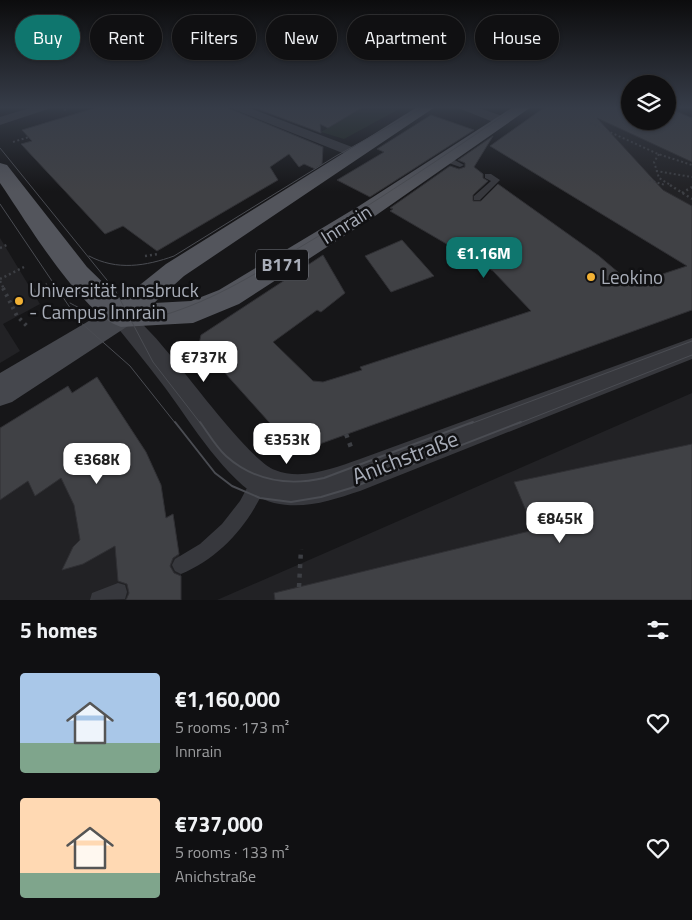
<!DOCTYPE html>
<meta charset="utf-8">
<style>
:root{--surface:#101012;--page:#19191b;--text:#f1f3f6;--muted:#9c9d9f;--line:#303032;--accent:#0f766e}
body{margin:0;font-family:"Titillium Web",sans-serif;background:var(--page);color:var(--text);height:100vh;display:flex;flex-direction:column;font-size:19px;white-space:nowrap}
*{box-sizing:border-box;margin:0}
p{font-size:16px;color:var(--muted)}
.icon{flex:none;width:28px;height:28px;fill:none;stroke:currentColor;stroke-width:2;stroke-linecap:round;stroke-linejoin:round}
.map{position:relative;height:600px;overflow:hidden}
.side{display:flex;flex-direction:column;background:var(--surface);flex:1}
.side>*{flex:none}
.banner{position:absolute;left:15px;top:15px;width:662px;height:45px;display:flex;gap:10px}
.buttons{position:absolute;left:621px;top:75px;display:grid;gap:10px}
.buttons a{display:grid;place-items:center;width:55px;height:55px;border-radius:50%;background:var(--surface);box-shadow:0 1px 4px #0004,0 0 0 1px var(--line);font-size:25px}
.price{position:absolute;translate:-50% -42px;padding:0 11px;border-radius:10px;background:#fff;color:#222;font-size:16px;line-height:32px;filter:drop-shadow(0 1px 2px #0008)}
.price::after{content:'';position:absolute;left:50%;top:30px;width:15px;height:11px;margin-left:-8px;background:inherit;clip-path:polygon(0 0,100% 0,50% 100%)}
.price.active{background:var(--accent);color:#fff}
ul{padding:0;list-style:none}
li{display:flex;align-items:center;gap:15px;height:125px;padding:0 20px}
li span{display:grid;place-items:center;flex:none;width:140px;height:100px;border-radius:5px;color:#555}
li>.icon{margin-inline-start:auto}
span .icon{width:60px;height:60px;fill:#fffc;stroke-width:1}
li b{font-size:21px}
h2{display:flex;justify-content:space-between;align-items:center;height:60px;padding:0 20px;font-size:21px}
.pill{padding:0 18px;border-radius:22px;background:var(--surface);box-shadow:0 1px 4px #0004,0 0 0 1px var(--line);font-size:18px;line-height:45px}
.pill.active{background:var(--accent);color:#fff}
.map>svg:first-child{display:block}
.built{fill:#222225}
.green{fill:#1e261f}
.building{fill:#404145;stroke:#303034}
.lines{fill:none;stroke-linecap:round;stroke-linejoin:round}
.path-far3{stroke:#3d3f44;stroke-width:2;stroke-dasharray:2 2.5;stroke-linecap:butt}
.path-far2{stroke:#3d3f44;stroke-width:2.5;stroke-dasharray:2 3;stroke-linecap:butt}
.path-far1{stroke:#3d3f44;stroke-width:4;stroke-dasharray:2.5 4.5;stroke-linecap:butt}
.path{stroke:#3d3f44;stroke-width:4.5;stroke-dasharray:4 5.5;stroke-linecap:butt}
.lane{fill:#37383d;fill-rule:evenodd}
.street{fill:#37383d;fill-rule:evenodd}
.secondary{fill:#45474d;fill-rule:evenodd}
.primary{fill:#53555c;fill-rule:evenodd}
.tram-far1{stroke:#4a4c52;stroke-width:1}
.tram{stroke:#4a4c52;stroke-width:2}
.poi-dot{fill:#f2b134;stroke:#111113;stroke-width:2}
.labels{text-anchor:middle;stroke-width:5;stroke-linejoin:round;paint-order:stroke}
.shield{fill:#111113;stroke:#7b7e86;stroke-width:1}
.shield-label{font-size:18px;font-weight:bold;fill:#a8adb8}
.street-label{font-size:19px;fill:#a8adb8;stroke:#111113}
.poi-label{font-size:19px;fill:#a8adb8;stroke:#111113;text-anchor:start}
.near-street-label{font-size:22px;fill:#a8adb8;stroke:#111113}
</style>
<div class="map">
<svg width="692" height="600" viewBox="0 0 692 600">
<rect width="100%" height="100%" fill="#161618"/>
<path class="built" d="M 545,107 L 630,121 L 668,121 L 668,112 L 692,122 L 692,226 Z
M 0,238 L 40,304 L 3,324 L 20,351 L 0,363 Z
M 97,377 L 146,452 L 161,485 L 166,517 L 173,514 L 181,565 L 181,600 L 0,600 L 0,430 L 5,425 L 68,386 L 73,393 Z
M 692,393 L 692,600 L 217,600 Z"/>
<path class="green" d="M 363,107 L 403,107 L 344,139 L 321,132 Z"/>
<path class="building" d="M 98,107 L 226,107 L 323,147 L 322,164 L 315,169 L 304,164 L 299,167 L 289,154 L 270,167 L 278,180 L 157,251 L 123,226 L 105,234 L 21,144 L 32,141 L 22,130 Z
M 253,107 L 363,107 L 328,128 L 320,124 L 321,133 Z
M 545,107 L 630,107 L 630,121 L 668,121 L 668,108 L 692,118 L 692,162 L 597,118 L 663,190 L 692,206 L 692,310 L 303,450 L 294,450 L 199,344 L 201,335 L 323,255 L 345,293 L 321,312 L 317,310 L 273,342 L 313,381 L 323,382 L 362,370 L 360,367 L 531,311 L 493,271 L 390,211 L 393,209 L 390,208 L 450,166 L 459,169 L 465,167 L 465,163 L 458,160 L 493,136 L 474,167 L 483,174 L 483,178 L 488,181 L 473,195 L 473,201 L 481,201 L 498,184 L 599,256 L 632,284 L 687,266 L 490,146 Z
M 431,115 L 474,130 L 370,197 L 337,180 L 384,152 L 377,149 Z
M 402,240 L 434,276 L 391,292 L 365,256 Z
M 97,377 L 146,452 L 161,485 L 166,518 L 173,514 L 179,554 L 173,558 L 170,566 L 174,573 L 181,576 L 181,600 L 126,600 L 129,593 L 127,584 L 118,581 L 115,546 L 83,564 L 62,570 L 73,547 L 80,540 L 74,505 L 61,478 L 35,496 L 28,481 L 0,500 L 0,428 L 68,386 L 72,393 Z
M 692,444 L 692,600 L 275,600 L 274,593 L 534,530 L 514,482 Z"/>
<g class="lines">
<path class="path-far3" d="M 64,110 L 73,107
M 570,120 L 573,118
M 590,123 L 658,154 L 692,165
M 537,132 L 541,129
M 13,142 L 29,137
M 659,154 L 654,162 L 659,178 L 672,186
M 656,171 L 692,177
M 649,180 L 665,185"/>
<path class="path-far2" d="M 670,185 L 692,199
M 682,193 L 692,187
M 0,248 L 9,244
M 145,256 L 159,254
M 0,279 L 24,267
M 0,281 L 4,289
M 37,289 L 47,284"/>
<path class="path-far1" d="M 3,288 L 17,316 L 27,326
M 33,291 L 40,288"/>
<path class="path" d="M 346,434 L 352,450
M 299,587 L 301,549"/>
<path class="lane" d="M 443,157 L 449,157 L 464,165 L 460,167 L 443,161 Z
M 485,174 L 491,174 L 500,180 L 480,200 L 474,200 L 474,196 L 491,181 L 485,178 Z
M 260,473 L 266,475 L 268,481 C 251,522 222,557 181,574 L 175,571 L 172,565 L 175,559 L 200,544 L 222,524 L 240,501 L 254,475 Z
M 118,583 L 125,585 L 127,592 L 125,599 L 90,600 L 92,593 Z"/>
<path class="street" d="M 33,107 L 54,107 L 0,125 L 0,117 Z
M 228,107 L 247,107 L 360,150 L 363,153 L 355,158 L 350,156 Z
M 456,107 L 476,107 L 508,118 L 510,121 L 503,125 L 498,124 Z
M 121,307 L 129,310 C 141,323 154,335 165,349 C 186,373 251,462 275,470 C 302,481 334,468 360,459 L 692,338 L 692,359 L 360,491 C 332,500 305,510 274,503 C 232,493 189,419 163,385 C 147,364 130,343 113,322 L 109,316 L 113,310 Z"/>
<path class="secondary" d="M 121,305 L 131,308 L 135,316 L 131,324 L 12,402 L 0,406 L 0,373 L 111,308 Z"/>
<path class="primary" d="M 417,107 L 435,107 L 184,276 L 154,303 L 191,301 L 219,290 L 359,206 L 513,107 L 531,107 L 375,216 L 239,304 L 193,323 L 121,327 C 81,314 25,219 0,183 L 0,163 L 7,165 L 87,267 L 121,300 L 166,264 Z"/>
<path class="tram-far1" d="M 0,148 L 115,290 L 153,362 L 201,424
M 0,204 L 79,321 L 130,366 L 176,424
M 89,256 C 117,271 146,266 174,256 L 336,156 L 424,107
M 70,303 C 95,317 124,325 153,318 C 205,305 252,276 297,249 C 372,205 444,156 516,107
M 470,424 L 692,341
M 517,424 L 692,355"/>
<path class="tram" d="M 175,422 L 215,473 L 232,486 L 260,498 L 291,502 L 321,497 L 351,488 L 521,422
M 200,422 C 208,433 216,447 226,456 C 254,481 289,486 324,478 L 473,422"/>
</g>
<linearGradient id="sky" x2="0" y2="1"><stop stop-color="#0c0c0d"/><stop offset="0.56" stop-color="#363c48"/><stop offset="1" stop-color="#363c48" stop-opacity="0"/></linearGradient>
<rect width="692" height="191" fill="url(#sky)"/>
<g class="poi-dot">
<circle cx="591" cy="277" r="5"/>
<circle cx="19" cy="301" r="5"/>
</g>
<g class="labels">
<rect class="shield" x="256" y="249.5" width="52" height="31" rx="4"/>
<g class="shield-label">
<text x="282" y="271">B171</text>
</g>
<g class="street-label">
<text transform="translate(346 224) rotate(-32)" y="7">Innrain</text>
</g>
<g class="poi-label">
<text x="601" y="284">Leokino</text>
<text x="29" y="297">Universität Innsbruck<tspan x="29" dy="22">- Campus Innrain</tspan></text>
</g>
<g class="near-street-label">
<text transform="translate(405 457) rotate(-21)" y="8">Anichstraße</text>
</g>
</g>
</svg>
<div class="buttons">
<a><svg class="icon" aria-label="layers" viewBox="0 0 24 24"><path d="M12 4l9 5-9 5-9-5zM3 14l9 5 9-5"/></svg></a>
</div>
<b class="price active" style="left:484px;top:279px">€1.16M</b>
<b class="price" style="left:204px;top:383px">€737K</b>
<b class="price" style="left:287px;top:465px">€353K</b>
<b class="price" style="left:97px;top:485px">€368K</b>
<b class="price" style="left:560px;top:544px">€845K</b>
<div class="banner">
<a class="pill active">Buy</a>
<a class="pill">Rent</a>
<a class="pill">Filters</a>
<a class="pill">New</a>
<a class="pill">Apartment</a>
<a class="pill">House</a>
</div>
</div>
<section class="side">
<h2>5 homes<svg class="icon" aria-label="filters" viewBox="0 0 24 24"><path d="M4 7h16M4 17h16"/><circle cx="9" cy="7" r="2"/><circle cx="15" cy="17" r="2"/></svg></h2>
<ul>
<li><span style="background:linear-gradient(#a9c7e8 70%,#7fa58c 0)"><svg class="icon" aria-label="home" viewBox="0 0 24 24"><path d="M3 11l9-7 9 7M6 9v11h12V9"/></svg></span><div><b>€1,160,000</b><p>5 rooms · 173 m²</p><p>Innrain</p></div><svg class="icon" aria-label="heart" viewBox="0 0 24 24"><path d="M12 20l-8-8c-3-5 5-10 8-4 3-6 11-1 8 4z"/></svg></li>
<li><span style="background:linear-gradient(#ffd9b3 75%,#7fa58c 0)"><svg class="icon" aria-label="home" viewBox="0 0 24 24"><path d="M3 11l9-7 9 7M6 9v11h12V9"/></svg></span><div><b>€737,000</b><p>5 rooms · 133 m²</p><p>Anichstraße</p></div><svg class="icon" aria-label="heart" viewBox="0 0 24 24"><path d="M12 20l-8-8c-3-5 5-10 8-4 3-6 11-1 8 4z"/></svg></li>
</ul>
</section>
